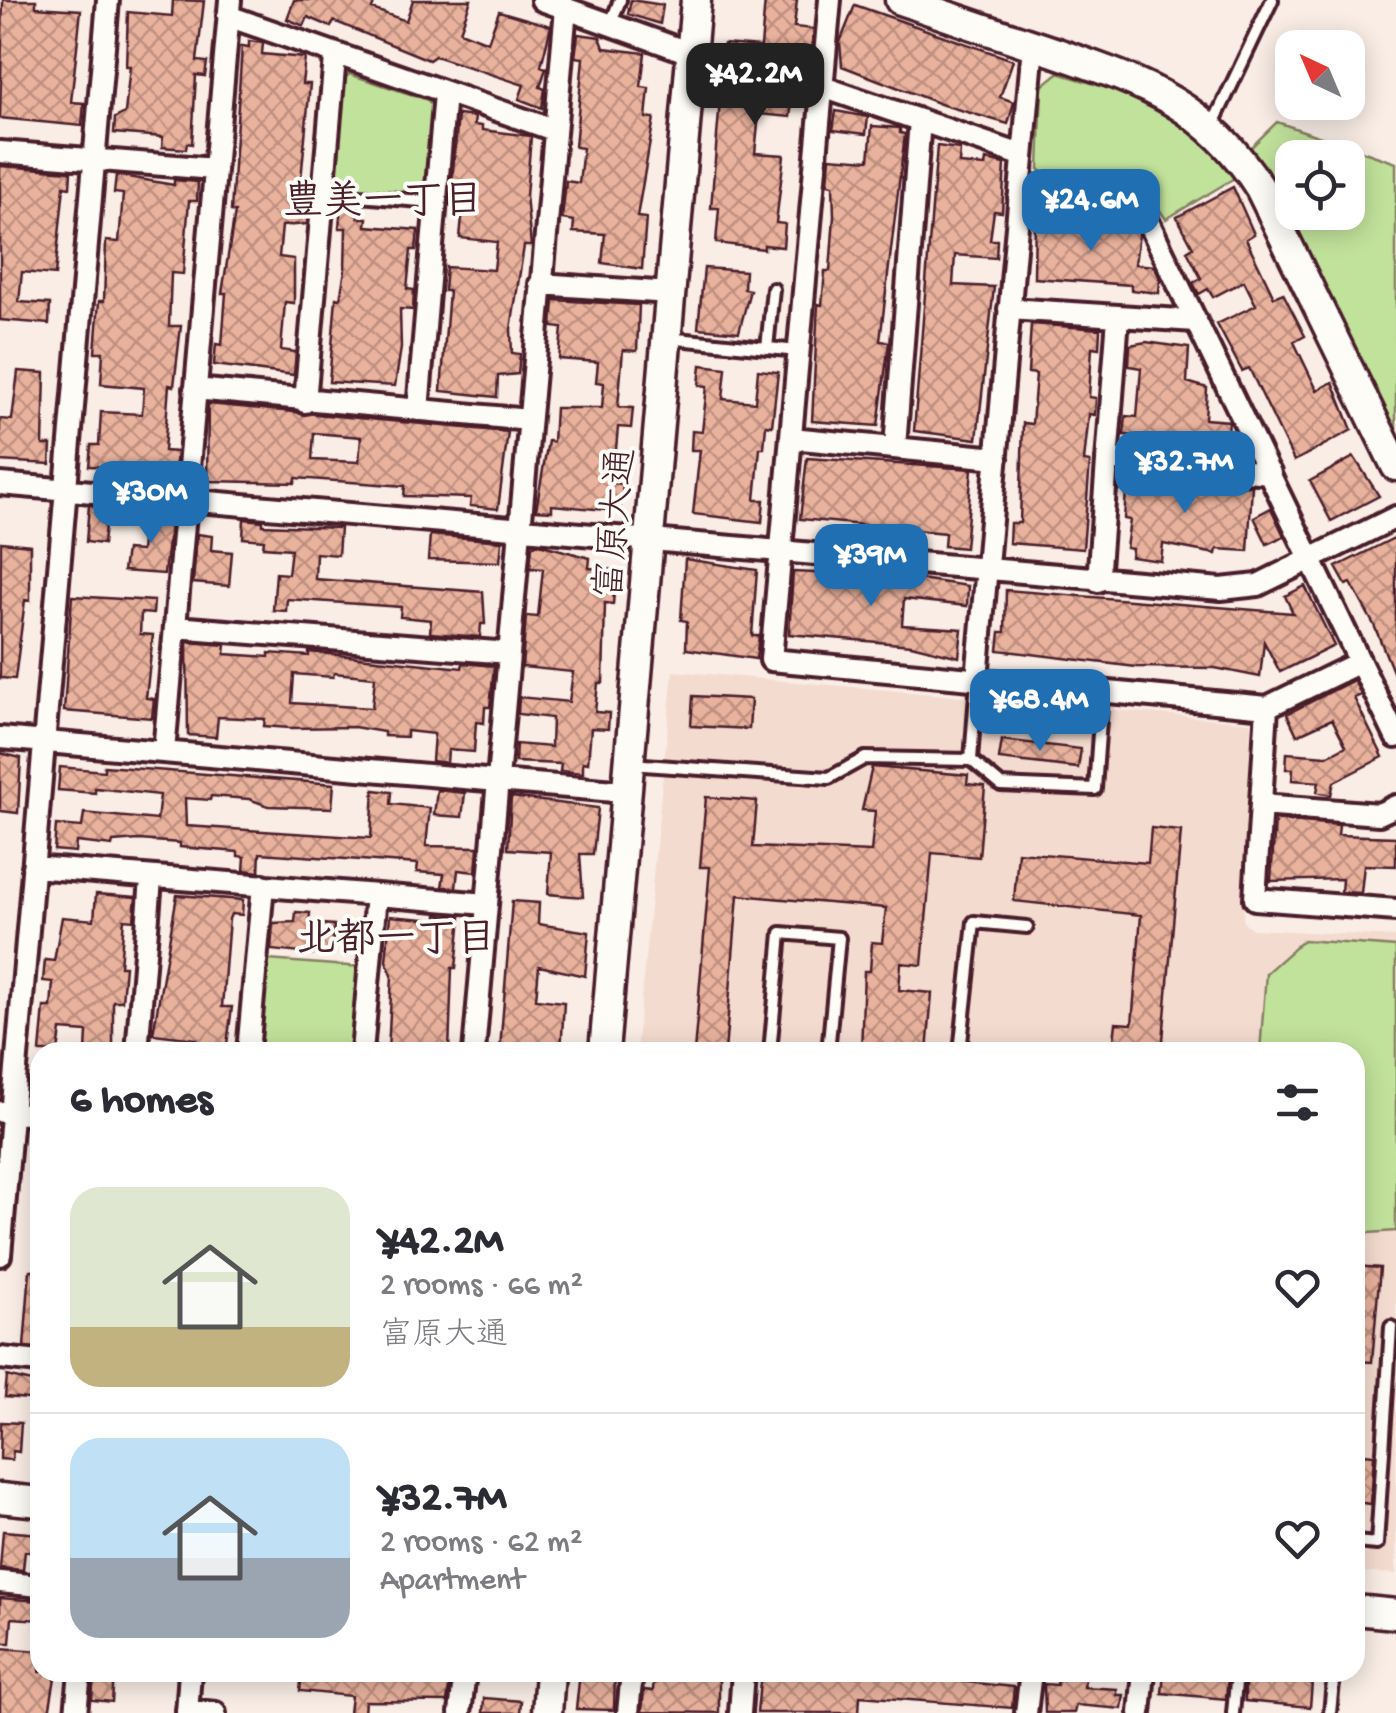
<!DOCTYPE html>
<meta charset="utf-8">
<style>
:root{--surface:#fff;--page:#f7f7f7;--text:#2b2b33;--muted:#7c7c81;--line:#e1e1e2;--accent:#1f6fb2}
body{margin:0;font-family:"Gochi Hand","Klee One",sans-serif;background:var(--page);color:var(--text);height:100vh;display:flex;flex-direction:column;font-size:38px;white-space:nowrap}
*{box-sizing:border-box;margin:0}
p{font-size:32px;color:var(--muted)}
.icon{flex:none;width:55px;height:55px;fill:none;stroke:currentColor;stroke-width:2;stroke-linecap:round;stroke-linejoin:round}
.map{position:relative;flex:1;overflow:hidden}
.drawer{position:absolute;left:30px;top:1042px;width:1335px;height:640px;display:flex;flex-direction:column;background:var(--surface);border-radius:30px;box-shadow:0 5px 25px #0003}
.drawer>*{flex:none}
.needle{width:65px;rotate:316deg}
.tools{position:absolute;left:1275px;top:30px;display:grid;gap:20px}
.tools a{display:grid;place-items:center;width:90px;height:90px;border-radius:20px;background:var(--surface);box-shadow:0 5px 25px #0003;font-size:50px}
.price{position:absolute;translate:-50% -85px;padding:0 22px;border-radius:20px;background:var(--accent);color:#fff;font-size:32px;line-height:65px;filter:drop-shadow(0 2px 5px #0008)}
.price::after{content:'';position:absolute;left:50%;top:60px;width:30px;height:22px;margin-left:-15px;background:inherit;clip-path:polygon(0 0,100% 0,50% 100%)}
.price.active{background:#222;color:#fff}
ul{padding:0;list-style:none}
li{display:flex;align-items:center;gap:30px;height:250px;padding:0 40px}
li+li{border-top:2px solid var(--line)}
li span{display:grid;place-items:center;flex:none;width:280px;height:200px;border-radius:30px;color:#555}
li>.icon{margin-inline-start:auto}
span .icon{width:120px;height:120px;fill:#fffc;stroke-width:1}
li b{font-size:42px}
h2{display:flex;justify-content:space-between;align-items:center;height:120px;padding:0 40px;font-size:42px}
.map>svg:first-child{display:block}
.built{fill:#f4dbcf}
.park{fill:#c1e29b;stroke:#868063;stroke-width:2.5;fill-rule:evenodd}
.building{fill:url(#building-cross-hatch);stroke:#4a1f2b;stroke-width:2.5;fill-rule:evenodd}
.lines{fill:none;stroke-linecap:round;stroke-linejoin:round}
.lane-casing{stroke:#4a1f2b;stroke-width:18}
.street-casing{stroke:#4a1f2b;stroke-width:28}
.secondary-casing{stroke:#4a1f2b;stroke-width:35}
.lane{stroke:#fdfcf7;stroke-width:10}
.street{stroke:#fdfcf7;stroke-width:20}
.secondary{stroke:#fdfcf7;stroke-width:28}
.labels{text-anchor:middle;stroke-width:8;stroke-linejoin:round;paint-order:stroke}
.street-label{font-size:38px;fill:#4a1f2b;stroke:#fdfcf7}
.neighbourhood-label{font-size:40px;font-weight:bold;fill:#4a1f2b;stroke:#fdfcf7}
</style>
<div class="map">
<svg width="1396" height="1713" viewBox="0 0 1396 1713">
<defs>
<pattern id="building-cross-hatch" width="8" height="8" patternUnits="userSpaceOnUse" patternTransform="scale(2.5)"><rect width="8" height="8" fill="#e9b29d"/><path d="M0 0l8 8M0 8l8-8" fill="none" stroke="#bf9080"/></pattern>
</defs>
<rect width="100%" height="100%" fill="#f9ede5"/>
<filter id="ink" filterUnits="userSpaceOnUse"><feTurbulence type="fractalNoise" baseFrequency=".01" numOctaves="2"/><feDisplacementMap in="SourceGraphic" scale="20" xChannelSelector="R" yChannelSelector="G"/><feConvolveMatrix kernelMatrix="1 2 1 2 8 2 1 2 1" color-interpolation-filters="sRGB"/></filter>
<g filter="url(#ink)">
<path class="built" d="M 673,671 L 1251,722 L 1243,922 L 1253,929 L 1396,937 L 1396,1574 L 1355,1572 L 1355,1052 L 636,1052 Z"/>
<path class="park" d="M 1058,73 L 1151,101 L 1217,150 L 1238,176 L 1166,219 L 1150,196 L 1057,184 L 1039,169 L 1042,86 Z
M 349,74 L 428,100 L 433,108 L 427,195 L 335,187 L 343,80 Z
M 1277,122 L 1396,163 L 1396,466 L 1241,157 ZM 1292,158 L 1348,158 L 1348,212 L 1292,212 Z
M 1303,940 L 1396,947 L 1396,1231 L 1355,1234 L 1355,1052 L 1260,1052 L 1266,973 Z
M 268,960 L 361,967 L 354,1052 L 260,1052 Z"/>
<path class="building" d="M 3,0 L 36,0 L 36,7 L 81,10 L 71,102 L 84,103 L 82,126 L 0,118 Z
M 173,0 L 204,1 L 197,61 L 207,62 L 205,76 L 196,75 L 192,144 L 187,143 L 186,149 L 162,147 L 163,137 L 114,133 L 115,118 L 125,113 L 130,66 L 126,66 L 128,12 L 172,16 Z
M 294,0 L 375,0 L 372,9 L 406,21 L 413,0 L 471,0 L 460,31 L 488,42 L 499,11 L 551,26 L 541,66 L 546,68 L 540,87 L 545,89 L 542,108 L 519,99 L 524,85 L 435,56 L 429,60 L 334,21 L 331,27 L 308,17 L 304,26 L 287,19 Z
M 631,0 L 663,5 L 660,24 L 628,14 Z
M 765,0 L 797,0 L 794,27 L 814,29 L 812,50 L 800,49 L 790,117 L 759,114 L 755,153 L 784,155 L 776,223 L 785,224 L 783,247 L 764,245 L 764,249 L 716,243 L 719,208 L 711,208 L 720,100 L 716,100 L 724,44 L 761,47 Z
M 855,5 L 1013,60 L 1000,97 L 1014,102 L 1008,124 L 943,105 L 842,66 L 840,42 Z
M 578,34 L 600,37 L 604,48 L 645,53 L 641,87 L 649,88 L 646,118 L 654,118 L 637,217 L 646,218 L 642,269 L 602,263 L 605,234 L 573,232 L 574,221 L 562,219 L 566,181 L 579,183 L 583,148 L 575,147 L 583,58 L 575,57 Z
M 249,41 L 263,43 L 262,54 L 305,58 L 302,84 L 310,84 L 301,180 L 308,181 L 307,224 L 282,226 L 279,257 L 294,259 L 294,303 L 285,302 L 281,350 L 296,352 L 294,375 L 214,365 L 216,344 L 222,345 L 226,293 L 222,293 L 235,212 L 231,211 L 242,46 L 249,47 Z
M 836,111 L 868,117 L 866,134 L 833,130 Z
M 458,115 L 475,117 L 474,125 L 482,126 L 482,130 L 531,136 L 526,196 L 531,246 L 524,246 L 511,329 L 512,353 L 520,354 L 518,374 L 498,376 L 497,397 L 441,391 L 449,291 L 444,291 L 446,267 L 494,270 L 497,242 L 460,238 L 463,208 L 450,206 Z
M 872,126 L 900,128 L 900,133 L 905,134 L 880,341 L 889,342 L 878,426 L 812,421 L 818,304 L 822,305 L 825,271 L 830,271 L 834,216 L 833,185 L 828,184 L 830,157 L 869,160 Z
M 937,146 L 960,149 L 959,164 L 985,166 L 986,160 L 1005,164 L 1002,212 L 994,211 L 990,240 L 997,240 L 996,258 L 955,255 L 953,285 L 994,287 L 977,439 L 914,431 Z
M 0,166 L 71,171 L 70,187 L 64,186 L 55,275 L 22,272 L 19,302 L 50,304 L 49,324 L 0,320 Z
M 116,175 L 174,185 L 174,180 L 198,182 L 197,201 L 189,201 L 183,274 L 171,273 L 169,326 L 181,326 L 174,386 L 169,385 L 164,451 L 177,452 L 175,470 L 89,466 L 91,445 L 99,445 L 101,412 L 142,414 L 144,388 L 101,384 L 103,352 L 95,352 L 99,301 L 104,301 L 106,241 L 119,242 L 123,194 L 114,193 Z
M 1233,187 L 1254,234 L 1246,239 L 1274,297 L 1283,293 L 1305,336 L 1294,342 L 1317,390 L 1333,382 L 1352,430 L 1294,461 L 1249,368 L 1242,371 L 1217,324 L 1256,305 L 1244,281 L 1213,297 L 1208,289 L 1199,294 L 1193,283 L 1201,278 L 1187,251 L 1193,247 L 1177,217 Z
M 341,204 L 359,205 L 358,218 L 367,218 L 366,226 L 418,230 L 416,250 L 411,250 L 407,289 L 414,290 L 413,310 L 400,309 L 401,348 L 395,386 L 329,382 L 336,298 L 340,299 L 345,270 L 346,228 L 339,228 Z
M 1035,215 L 1135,226 L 1139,234 L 1135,264 L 1154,266 L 1160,278 L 1159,293 L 1131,290 L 1131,285 L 1034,278 Z
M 704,268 L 745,271 L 744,289 L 750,290 L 739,332 L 698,328 Z
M 554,300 L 639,305 L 637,351 L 623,350 L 618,407 L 633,408 L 631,428 L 618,427 L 613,483 L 623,484 L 621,505 L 605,503 L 605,510 L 552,505 L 552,511 L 536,510 L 548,441 L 553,442 L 555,408 L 602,408 L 604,383 L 596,382 L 598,362 L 559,359 L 562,328 L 552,327 Z
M 1031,324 L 1100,329 L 1099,348 L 1092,347 L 1089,397 L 1096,398 L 1095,415 L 1089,414 L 1084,461 L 1090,462 L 1083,549 L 1009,543 L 1010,523 L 1020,523 L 1023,423 L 1032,424 L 1036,374 L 1028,373 Z
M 1146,342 L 1189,348 L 1187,382 L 1207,388 L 1205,419 L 1229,421 L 1226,451 L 1203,449 L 1203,440 L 1124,435 L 1126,416 L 1137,417 L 1141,368 L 1129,366 L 1130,345 Z
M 701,365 L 726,368 L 723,399 L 755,402 L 758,370 L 778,372 L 772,426 L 766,425 L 764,448 L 760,448 L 755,500 L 764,500 L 762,522 L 693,514 L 700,450 L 691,450 L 692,431 L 702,432 L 707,386 L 699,385 Z
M 18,371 L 45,373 L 43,445 L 51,445 L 50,464 L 0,461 L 0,419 L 12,420 Z
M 208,404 L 508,432 L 498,509 L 470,506 L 471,498 L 404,496 L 405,486 L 296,478 L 295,483 L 207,481 ZM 314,433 L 361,437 L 359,462 L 312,460 Z
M 1354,457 L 1379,496 L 1331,521 L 1310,481 Z
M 807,458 L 972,469 L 965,548 L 944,546 L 945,533 L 800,519 Z
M 1120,476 L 1252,486 L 1248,551 L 1217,549 L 1216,554 L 1163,544 L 1161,561 L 1131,557 L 1132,549 L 1126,548 L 1130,520 L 1124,519 L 1126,491 L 1119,490 Z
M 89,505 L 107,507 L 103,544 L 86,542 Z
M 1271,508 L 1284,536 L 1267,544 L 1254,517 Z
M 145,510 L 163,512 L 162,518 L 171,518 L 164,574 L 123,571 L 126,550 L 141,551 Z
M 244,519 L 263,521 L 263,525 L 340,528 L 338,555 L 316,553 L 315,579 L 483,592 L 485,624 L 481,624 L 480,637 L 430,633 L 431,620 L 400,617 L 401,607 L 287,599 L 286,611 L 273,610 L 276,573 L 288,574 L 291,549 L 263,547 L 264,540 L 243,538 Z
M 197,534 L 212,536 L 211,550 L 232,552 L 229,586 L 193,583 Z
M 430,535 L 502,541 L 500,562 L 428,560 Z
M 1396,537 L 1396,679 L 1374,625 L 1351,583 L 1346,585 L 1336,567 Z
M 1,542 L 30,545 L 30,601 L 25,600 L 15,679 L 0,678 Z
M 539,544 L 590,558 L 589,568 L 616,570 L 613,604 L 605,603 L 603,683 L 598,683 L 595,712 L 609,713 L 608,729 L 591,728 L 588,763 L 583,762 L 583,773 L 560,771 L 561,764 L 515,762 L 516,744 L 551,747 L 552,718 L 518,714 L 519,697 L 569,702 L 573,672 L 522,667 L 526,616 L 538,617 L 543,569 L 530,568 L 532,546 Z
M 685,559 L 757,570 L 752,636 L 759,636 L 756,659 L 686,649 L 687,621 L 681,620 Z
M 793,572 L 906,577 L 968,586 L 967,606 L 904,599 L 902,625 L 962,629 L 959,657 L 911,645 L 789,634 Z
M 1305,586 L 1334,646 L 1280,672 L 1264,642 L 1260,677 L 1215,668 L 1136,667 L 998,650 L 1000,632 L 1005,632 L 1006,590 L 1293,613 L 1285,596 Z
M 72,596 L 154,601 L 153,614 L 141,613 L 140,634 L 153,635 L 146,698 L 154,699 L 152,718 L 64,711 Z
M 187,642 L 226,645 L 225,654 L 269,657 L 269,653 L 309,656 L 309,652 L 462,668 L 463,663 L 494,666 L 490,707 L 485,707 L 484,723 L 476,722 L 474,752 L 448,750 L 447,763 L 432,761 L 434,734 L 407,731 L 407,737 L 384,736 L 384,732 L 354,727 L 290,728 L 264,726 L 265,719 L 218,717 L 216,737 L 188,735 ZM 334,673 L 375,677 L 372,708 L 292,703 L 294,674 L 333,677 Z
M 1354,680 L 1361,695 L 1354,698 L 1383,757 L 1334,782 L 1331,795 L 1317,792 L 1319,782 L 1292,780 L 1293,769 L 1286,769 L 1287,753 L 1327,756 L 1346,746 L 1332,719 L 1297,735 L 1287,714 Z
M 693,696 L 751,699 L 749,729 L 691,726 Z
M 1002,740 L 1081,749 L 1078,768 L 999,759 Z
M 0,753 L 21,758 L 18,813 L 0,811 Z
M 104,766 L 334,784 L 332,808 L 268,806 L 249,799 L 211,796 L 210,800 L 185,798 L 186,826 L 371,838 L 374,790 L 392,792 L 391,804 L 430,808 L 426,846 L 478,847 L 476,872 L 458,870 L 456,888 L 442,887 L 444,874 L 417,872 L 418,864 L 260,853 L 259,872 L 244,870 L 245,857 L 238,856 L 238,852 L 180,847 L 180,843 L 139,840 L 113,842 L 112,846 L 76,842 L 75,852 L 54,850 L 56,825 L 82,827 L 84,813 L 157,820 L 160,795 L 95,788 L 95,793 L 58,790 L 60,767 L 104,771 Z
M 872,767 L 968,775 L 967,784 L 985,786 L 979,857 L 932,853 L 922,965 L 901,963 L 899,990 L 932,993 L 927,1052 L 861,1052 L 864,971 L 870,971 L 872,942 L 882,943 L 886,908 L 738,895 L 725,1052 L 694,1052 L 710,867 L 700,867 L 706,797 L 757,801 L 753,847 L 871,852 L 875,811 L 862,810 Z
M 437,790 L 465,793 L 462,817 L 434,815 Z
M 511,797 L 598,808 L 593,854 L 580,854 L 583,897 L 548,894 L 551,852 L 508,849 Z
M 1275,820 L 1339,825 L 1338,835 L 1396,837 L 1396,866 L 1364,865 L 1361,893 L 1341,892 L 1342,879 L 1271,881 Z
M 1151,828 L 1181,831 L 1162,1052 L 1129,1052 L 1130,1041 L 1114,1040 L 1116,1023 L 1132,1024 L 1141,915 L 1014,901 L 1018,852 L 1148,863 Z
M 96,894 L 136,897 L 134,920 L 124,919 L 120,966 L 125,966 L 122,1001 L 113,1001 L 113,1052 L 86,1052 L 87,1032 L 61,1030 L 58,1052 L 40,1052 L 44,1007 L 51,1007 L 53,982 L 43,981 L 45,960 L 54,961 L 62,917 L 94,920 Z
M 177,895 L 243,900 L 242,915 L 231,914 L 229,919 L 222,1007 L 232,1007 L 226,1052 L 196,1052 L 197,1039 L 153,1034 Z
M 512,901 L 539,903 L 538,924 L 589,932 L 585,976 L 539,966 L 536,999 L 564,1002 L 561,1052 L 500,1049 Z
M 296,912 L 310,913 L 309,923 L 334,925 L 331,956 L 271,950 L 273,923 L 295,922 Z
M 437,915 L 461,917 L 456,968 L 452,968 L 449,1052 L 388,1052 L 392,975 L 386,961 L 390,916 L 437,920 Z
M 1355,1266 L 1380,1268 L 1372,1362 L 1355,1361 Z
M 30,1270 L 40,1270 L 40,1348 L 24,1347 Z
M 7,1376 L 40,1384 L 40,1400 L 5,1397 Z
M 1,1422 L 21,1423 L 19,1452 L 13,1451 L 12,1460 L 0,1459 Z
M 1355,1453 L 1374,1455 L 1371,1504 L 1355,1502 Z
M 3,1531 L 40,1534 L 40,1552 L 25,1551 L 23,1570 L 0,1568 Z
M 0,1598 L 40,1601 L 40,1620 L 12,1618 L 10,1643 L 0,1643 Z
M 0,1648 L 40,1651 L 40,1672 L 56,1672 L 49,1713 L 0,1713 Z
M 302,1672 L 426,1682 L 437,1681 L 438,1672 L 451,1672 L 447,1702 L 365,1701 L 364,1713 L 349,1713 L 351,1696 L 300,1691 Z
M 580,1672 L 615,1672 L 614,1710 L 576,1709 Z
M 654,1672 L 719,1672 L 719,1713 L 642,1712 L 644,1690 L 653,1691 Z
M 761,1672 L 891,1674 L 1014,1687 L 1012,1708 L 860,1696 L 859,1713 L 757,1713 Z
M 1059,1672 L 1086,1672 L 1084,1687 L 1117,1689 L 1117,1695 L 1124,1695 L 1122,1709 L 1076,1705 L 1074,1713 L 1045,1713 L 1044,1684 L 1057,1685 Z
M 1164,1672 L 1228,1675 L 1226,1699 L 1162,1693 Z
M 94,1673 L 114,1675 L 112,1702 L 92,1700 Z
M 1245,1678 L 1312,1683 L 1310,1707 L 1245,1701 Z
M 484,1698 L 521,1701 L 520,1713 L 483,1713 Z"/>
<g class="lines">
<g class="lane-casing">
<path id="lane" d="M 614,15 L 620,0
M 1212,126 L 1272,0
M 321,193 L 434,202
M 667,338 L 798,351
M 767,348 L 773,289
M 971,760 L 1001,785 L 1095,789 L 1102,692
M 630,764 L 829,778 L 865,758 L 971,760 L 977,680
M 770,1052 L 781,933 L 839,938 L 828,1052
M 960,1052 L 974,922 L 1027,927
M 1355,1542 L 1377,1544 L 1391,1327
M 1233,1713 L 1237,1673
M 1330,1713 L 1334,1672"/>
</g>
<g class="street-casing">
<path id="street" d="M 542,0 L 690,53
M 830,0 L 771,660 L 1267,707 L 1360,662
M 228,16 L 554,130
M 820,86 L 1021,155
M 0,152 L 214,169
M 1019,198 L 1142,209 L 1396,737
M 540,284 L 670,293
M 1009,309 L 1196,321
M 195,389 L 529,420
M 305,402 L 335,57
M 418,410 L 445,93
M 791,438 L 997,458
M 895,447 L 920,120
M 1107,459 L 1270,473
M 0,484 L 1221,589 L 1258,585 L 1396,517
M 1098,581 L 1118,317
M 175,627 L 509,653
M 977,679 L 1033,45
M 1267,707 L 1255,899 L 1396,910
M 0,738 L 626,792
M 164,752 L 230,0
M 1261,805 L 1379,814 L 1396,806
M 33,867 L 487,904
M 137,1052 L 151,879
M 248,1052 L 263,885
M 362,1052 L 376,895
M 474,1052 L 566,8
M 2,1112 L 40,1115
M 0,1255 L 108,0
M 0,1358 L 40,1362
M 0,1582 L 40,1586
M 187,1710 L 215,1713
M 76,1713 L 80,1672
M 187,1713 L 190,1672
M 460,1713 L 465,1672
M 628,1713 L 632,1672
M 740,1713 L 743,1672
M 1026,1713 L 1031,1672
M 1140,1713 L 1144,1672"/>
</g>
<g class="secondary-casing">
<path id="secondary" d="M 900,0 C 951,17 1002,35 1054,52 C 1143,83 1207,104 1260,188 L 1396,466
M 604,1052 L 696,0
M 0,1498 L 40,1502
M 1355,1610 L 1396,1614
M 547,1713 L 550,1672"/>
</g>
<use href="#lane" class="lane"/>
<use href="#street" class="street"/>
<use href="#secondary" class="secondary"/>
</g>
</g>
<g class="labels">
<g class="street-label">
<text transform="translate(613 523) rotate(-85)" y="13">富原大通</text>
</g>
<g class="neighbourhood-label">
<text x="383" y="212">豊美一丁目</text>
<text x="396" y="950">北都一丁目</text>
</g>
</g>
</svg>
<div class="tools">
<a><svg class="needle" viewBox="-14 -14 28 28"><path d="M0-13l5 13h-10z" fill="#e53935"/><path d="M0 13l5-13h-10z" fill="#7c7c81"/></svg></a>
<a><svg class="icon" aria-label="locate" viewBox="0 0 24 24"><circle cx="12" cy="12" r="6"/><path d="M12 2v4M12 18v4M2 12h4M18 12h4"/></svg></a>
</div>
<b class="price active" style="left:755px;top:128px">¥42.2M</b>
<b class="price" style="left:1091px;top:254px">¥24.6M</b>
<b class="price" style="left:1185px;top:516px">¥32.7M</b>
<b class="price" style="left:151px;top:546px">¥30M</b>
<b class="price" style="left:871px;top:609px">¥39M</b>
<b class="price" style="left:1040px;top:754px">¥68.4M</b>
<section class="drawer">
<h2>6 homes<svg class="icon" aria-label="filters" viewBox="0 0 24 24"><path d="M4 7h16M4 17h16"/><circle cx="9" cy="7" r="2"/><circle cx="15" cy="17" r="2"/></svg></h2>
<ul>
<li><span style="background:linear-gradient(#dfe7d0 70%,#c2b280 0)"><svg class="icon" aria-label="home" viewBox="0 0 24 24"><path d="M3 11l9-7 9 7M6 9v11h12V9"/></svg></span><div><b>¥42.2M</b><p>2 rooms · 66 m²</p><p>富原大通</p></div><svg class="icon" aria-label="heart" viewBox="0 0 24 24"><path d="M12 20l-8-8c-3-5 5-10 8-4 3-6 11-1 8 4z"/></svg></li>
<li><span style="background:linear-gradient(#bfe0f5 60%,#9aa5b1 0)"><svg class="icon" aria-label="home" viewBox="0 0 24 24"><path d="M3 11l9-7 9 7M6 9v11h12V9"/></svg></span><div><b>¥32.7M</b><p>2 rooms · 62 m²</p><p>Apartment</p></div><svg class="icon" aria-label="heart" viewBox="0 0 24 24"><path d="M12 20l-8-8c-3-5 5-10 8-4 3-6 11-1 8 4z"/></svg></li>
</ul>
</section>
</div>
